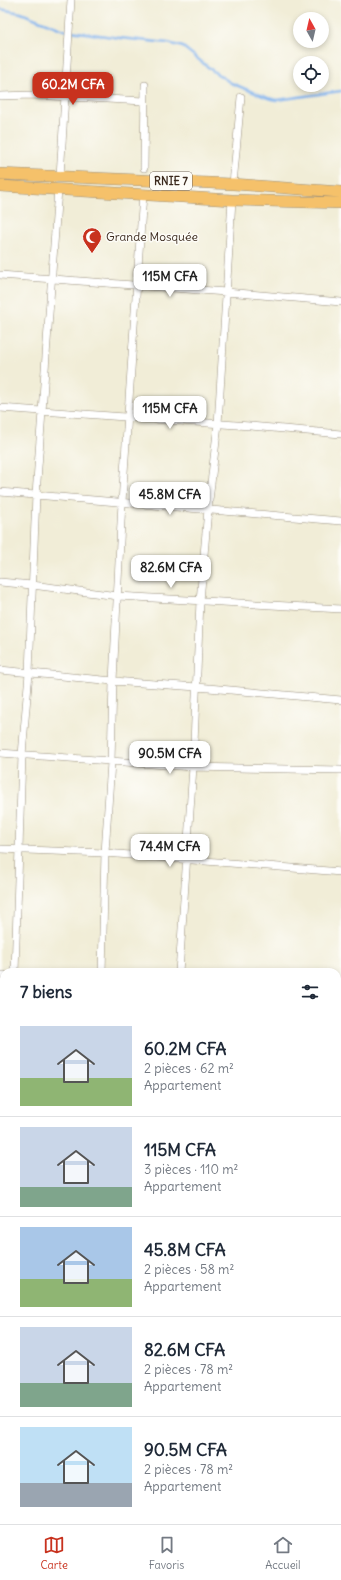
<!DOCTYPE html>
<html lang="fr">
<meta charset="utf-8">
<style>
:root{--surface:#fff;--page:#f6f6f7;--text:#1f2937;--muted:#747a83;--line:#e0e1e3;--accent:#c8321e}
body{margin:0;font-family:Delius,sans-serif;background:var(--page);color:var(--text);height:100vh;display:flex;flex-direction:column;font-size:15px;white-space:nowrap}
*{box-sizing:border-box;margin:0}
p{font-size:13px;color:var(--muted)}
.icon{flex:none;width:22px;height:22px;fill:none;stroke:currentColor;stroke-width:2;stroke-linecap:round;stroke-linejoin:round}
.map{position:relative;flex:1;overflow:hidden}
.side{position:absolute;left:0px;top:968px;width:341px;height:556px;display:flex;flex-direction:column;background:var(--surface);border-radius:12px 12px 0 0;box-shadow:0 2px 6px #0003}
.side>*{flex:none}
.needle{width:26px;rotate:352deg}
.buttons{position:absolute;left:293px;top:12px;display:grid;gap:8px}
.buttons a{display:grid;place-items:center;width:36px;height:36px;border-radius:50%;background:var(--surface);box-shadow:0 2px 6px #0003;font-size:20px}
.price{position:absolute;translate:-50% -34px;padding:0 9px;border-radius:8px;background:#fff;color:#222;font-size:13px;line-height:26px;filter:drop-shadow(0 1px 2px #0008)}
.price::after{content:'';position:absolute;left:50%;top:24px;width:12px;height:9px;margin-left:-6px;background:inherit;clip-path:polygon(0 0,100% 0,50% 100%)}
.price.on{background:var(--accent);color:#fff}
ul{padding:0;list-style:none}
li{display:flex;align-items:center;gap:12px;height:100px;padding:0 20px}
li+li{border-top:1px solid var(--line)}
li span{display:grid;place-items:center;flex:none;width:112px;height:80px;border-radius:0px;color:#555}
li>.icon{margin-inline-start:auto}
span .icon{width:48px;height:48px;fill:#fffc;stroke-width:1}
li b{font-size:17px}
h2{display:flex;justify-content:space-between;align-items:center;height:48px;padding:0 20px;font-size:17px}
.dock{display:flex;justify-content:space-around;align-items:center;height:56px;border-top:1px solid var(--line);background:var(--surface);font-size:11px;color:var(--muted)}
.dock a{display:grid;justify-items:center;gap:2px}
.dock .on{color:var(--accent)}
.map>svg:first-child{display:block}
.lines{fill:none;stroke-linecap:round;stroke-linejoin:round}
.stream{stroke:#82b4ee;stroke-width:2.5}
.street-casing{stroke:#968c7a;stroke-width:8}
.secondary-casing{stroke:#968c7a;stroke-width:12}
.primary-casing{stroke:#968c7a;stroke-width:12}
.street{stroke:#fff;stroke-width:7}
.secondary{stroke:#fbe6c4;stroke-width:10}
.primary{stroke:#f5c16b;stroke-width:11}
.labels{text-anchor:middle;stroke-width:3;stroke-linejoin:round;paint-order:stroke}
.shield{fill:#fdfcf7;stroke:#75695f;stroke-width:1}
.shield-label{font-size:11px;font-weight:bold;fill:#3b2a1e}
.poi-label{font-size:12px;fill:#3b2a1e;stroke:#fdfcf7;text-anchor:start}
</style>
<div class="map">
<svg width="341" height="1524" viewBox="0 0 341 1524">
<rect width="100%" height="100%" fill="#fdfcf7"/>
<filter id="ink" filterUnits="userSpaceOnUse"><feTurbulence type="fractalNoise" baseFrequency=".025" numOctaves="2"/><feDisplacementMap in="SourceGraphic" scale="8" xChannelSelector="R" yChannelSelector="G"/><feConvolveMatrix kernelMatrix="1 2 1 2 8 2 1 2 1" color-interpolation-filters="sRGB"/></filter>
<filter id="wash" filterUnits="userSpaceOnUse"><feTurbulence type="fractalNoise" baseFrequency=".012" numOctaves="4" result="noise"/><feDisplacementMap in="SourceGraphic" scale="16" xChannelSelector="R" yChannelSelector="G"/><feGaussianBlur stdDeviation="0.9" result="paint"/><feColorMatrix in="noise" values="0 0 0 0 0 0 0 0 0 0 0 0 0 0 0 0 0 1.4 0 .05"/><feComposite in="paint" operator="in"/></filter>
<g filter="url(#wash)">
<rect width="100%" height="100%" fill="#f1edd7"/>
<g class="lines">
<path class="stream" d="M 0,9 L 21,13 L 64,30 L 120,38 L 168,43 L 183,47 L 213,71 L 231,83 L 268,98 L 277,100 L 341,91"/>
</g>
</g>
<g filter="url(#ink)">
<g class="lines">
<g class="street-casing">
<path id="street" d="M 0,96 L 32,95 L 144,101
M 144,168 L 145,85
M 60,176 L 71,0
M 233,184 L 241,97
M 0,275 L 226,292 L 341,302
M 0,408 L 250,426 L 341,434
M 0,492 L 341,521
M 0,582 L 32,585 L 118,596 L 341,609
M 0,670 L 113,681 L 197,687 L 341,700
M 0,753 L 193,767 L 341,770
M 0,849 L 105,853 L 341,872
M 15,972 L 22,755 L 29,673 L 36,495 L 58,189
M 102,972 L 105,853 L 111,762 L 113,681 L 122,502 L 143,194
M 179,972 L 193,767 L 200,601 L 208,509 L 218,424 L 232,200
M 0,975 L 4,975
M 337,989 L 341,989
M 337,1123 L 341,1123
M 337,1453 L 341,1453
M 237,1520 L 264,1524
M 0,1524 L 4,1410
M 77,1524 L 77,1520
M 152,1524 L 152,1520"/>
</g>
<g class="secondary-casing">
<path id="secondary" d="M 0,1235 L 4,1235
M 337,1248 L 341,1248"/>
</g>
<g class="primary-casing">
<path id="primary" d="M 0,174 L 233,184 L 341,192
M 0,186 L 232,200 L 341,203"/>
</g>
<use href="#street" class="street"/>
<use href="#secondary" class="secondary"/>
<use href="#primary" class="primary"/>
</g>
</g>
<defs>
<g id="mosque-pin" transform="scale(1)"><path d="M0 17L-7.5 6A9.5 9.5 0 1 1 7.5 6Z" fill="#c8321e" stroke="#fdfcf7"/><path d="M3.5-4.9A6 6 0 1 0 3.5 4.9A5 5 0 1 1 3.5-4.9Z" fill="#fff"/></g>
</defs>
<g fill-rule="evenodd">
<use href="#mosque-pin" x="92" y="237"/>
</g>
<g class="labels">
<rect class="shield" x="150" y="172" width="42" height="18" rx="3"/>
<g class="shield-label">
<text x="171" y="185">RNIE 7</text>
</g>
<g class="poi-label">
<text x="106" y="241">Grande Mosquée</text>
</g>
</g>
</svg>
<div class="buttons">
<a><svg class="needle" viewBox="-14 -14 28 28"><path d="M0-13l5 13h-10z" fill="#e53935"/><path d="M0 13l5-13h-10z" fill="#747a83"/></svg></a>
<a><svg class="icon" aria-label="locate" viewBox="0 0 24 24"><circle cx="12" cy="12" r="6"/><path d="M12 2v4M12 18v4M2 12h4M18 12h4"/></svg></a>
</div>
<b class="price on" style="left:73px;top:106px">60.2M CFA</b>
<b class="price" style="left:170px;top:298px">115M CFA</b>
<b class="price" style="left:170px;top:430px">115M CFA</b>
<b class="price" style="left:170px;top:516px">45.8M CFA</b>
<b class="price" style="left:171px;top:589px">82.6M CFA</b>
<b class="price" style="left:170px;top:775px">90.5M CFA</b>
<b class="price" style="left:170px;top:868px">74.4M CFA</b>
<section class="side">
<h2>7 biens<svg class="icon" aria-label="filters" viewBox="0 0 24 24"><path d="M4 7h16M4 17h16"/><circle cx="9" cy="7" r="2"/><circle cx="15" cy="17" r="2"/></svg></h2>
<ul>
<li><span style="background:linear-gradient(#c9d6e8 65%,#8fb573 0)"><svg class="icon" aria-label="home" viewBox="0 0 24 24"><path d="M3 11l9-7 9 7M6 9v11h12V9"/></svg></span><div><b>60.2M CFA</b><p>2 pièces · 62 m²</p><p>Appartement</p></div></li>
<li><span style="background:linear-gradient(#c9d6e8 75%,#7fa58c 0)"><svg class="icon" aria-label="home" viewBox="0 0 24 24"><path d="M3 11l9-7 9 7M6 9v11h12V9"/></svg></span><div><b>115M CFA</b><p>3 pièces · 110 m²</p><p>Appartement</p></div></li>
<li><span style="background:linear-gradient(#a9c7e8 65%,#8fb573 0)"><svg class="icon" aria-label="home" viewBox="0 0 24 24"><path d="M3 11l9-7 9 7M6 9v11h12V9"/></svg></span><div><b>45.8M CFA</b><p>2 pièces · 58 m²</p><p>Appartement</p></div></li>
<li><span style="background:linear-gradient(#c9d6e8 70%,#7fa58c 0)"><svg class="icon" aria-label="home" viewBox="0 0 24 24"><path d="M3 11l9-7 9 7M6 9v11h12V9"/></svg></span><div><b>82.6M CFA</b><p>2 pièces · 78 m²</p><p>Appartement</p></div></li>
<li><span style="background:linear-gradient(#bfe0f5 70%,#9aa5b1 0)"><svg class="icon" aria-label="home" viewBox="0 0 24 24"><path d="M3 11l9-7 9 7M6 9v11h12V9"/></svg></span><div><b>90.5M CFA</b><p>2 pièces · 78 m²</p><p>Appartement</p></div></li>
</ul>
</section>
</div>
<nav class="dock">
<a class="on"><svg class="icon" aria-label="map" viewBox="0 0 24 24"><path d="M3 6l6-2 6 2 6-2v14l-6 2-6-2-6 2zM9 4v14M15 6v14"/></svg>Carte</a>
<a><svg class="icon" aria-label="saved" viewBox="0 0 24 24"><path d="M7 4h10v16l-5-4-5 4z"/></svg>Favoris</a>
<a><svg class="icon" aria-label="home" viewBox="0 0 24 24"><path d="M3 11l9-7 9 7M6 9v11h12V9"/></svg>Accueil</a>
</nav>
